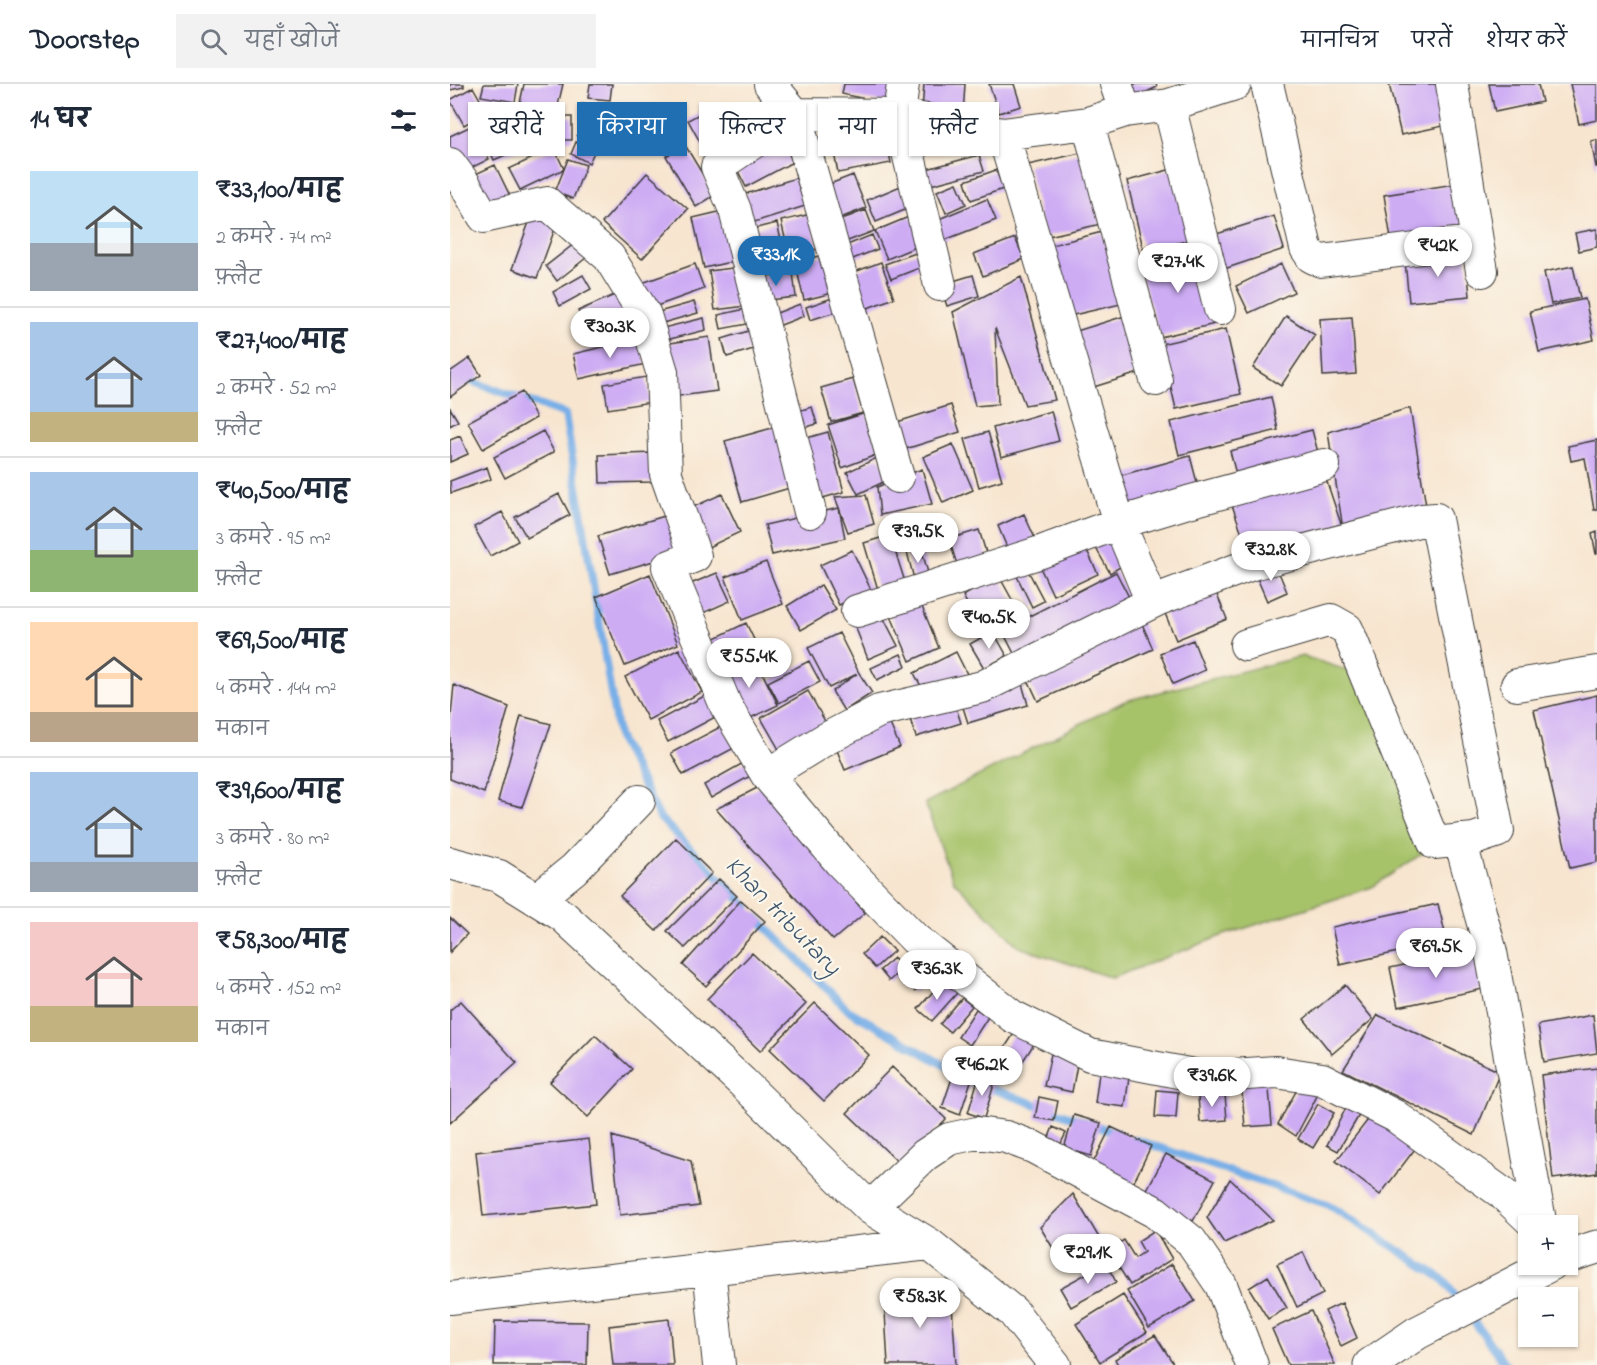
<!DOCTYPE html>
<html lang="hi">
<meta charset="utf-8">
<style>
:root{--surface:#fff;--page:#f2f2f3;--text:#1f2937;--muted:#747a83;--line:#e0e1e3;--accent:#1f6fb2}
body{margin:0;font-family:"Indie Flower","Playpen Sans Deva",sans-serif;background:var(--page);color:var(--text);height:100vh;display:flex;flex-direction:column;font-size:22px;white-space:nowrap}
*{box-sizing:border-box;margin:0}
p{font-size:20px;color:var(--muted)}
.icon{flex:none;width:33px;height:33px;fill:none;stroke:currentColor;stroke-width:2;stroke-linecap:round;stroke-linejoin:round}
.map{position:relative;flex:1;overflow:hidden}
.side{display:flex;flex-direction:column;background:var(--surface);width:450px}
.side>*{flex:none}
.guide{position:absolute;left:18px;top:18px;width:570px;height:54px;display:flex;gap:12px}
.tools{position:absolute;left:1068px;top:1131px;display:grid;gap:12px}
.tools a{display:grid;place-items:center;width:60px;height:60px;border-radius:0px;background:var(--surface);box-shadow:0 2px 4px #0004;font-size:30px}
.price{position:absolute;translate:-50% -51px;padding:0 14px;border-radius:21px;background:#fff;color:#222;font-size:20px;line-height:39px;filter:drop-shadow(0 2px 3px #0008)}
.price::after{content:'';position:absolute;left:50%;top:36px;width:18px;height:14px;margin-left:-9px;background:inherit;clip-path:polygon(0 0,100% 0,50% 100%)}
.price.on{background:var(--accent);color:#fff}
ul{padding:0;list-style:none}
li{display:flex;align-items:center;gap:18px;height:150px;padding:0 30px}
li+li{border-top:2px solid var(--line)}
li span{display:grid;place-items:center;flex:none;width:168px;height:120px;border-radius:0px;color:#555}
li>.icon{margin-inline-start:auto}
span .icon{width:72px;height:72px;fill:#fffc;stroke-width:1}
li b{font-size:26px}
h2{display:flex;justify-content:space-between;align-items:center;height:72px;padding:0 30px;font-size:26px}
.pill{padding:0 21px;border-radius:0px;background:var(--surface);box-shadow:0 2px 4px #0004;font-size:21px;line-height:54px}
.pill.on{background:var(--accent);color:#fff}
header{display:flex;align-items:center;gap:36px;box-sizing:border-box;height:84px;padding:0 30px;background:var(--surface);border-bottom:2px solid var(--line)}
header strong{font-size:28px}
nav{display:flex;gap:33px;margin-inline-start:auto;font-size:21px}
.search{width:420px;height:54px;background:var(--page);display:flex;align-items:center;gap:15px;box-sizing:border-box;padding:0 21px;border-radius:0px;color:var(--muted);font-size:22px}
main{display:flex;flex:1;min-height:0}
.map>svg:first-child{display:block}
.green{fill:#a7c36a;stroke:#627043;stroke-width:1.5}
.lines{fill:none;stroke-linecap:round;stroke-linejoin:round}
.stream{stroke:#78afe7;stroke-width:8}
.building{fill:#cdacf4}
.minor-casing{stroke:#3d3a37;stroke-width:34}
.major-casing{stroke:#3d3a37;stroke-width:35}
.minor{stroke:#fff;stroke-width:32}
.major{stroke:#fff;stroke-width:33}
.labels{text-anchor:middle;stroke-width:4.5;stroke-linejoin:round;paint-order:stroke}
.water-label{font-size:26px;font-style:italic;fill:#41576d;stroke:#fbf7ec}
</style>
<header>
<strong>Doorstep</strong>
<div class="search"><svg class="icon" aria-label="search" viewBox="0 0 24 24"><circle cx="10" cy="10" r="6"/><path d="M15 15l6 6"/></svg>यहाँ खोजें</div>
<nav><a>मानचित्र</a><a>परतें</a><a>शेयर करें</a></nav>
</header>
<main>
<section class="side">
<h2>14 घर<svg class="icon" aria-label="filters" viewBox="0 0 24 24"><path d="M4 7h16M4 17h16"/><circle cx="9" cy="7" r="2"/><circle cx="15" cy="17" r="2"/></svg></h2>
<ul>
<li><span style="background:linear-gradient(#bfe0f5 60%,#9aa5b1 0)"><svg class="icon" aria-label="home" viewBox="0 0 24 24"><path d="M3 11l9-7 9 7M6 9v11h12V9"/></svg></span><div><b>₹33,100/माह</b><p>2 कमरे · 74 m²</p><p>फ़्लैट</p></div></li>
<li><span style="background:linear-gradient(#a9c7e8 75%,#c2b280 0)"><svg class="icon" aria-label="home" viewBox="0 0 24 24"><path d="M3 11l9-7 9 7M6 9v11h12V9"/></svg></span><div><b>₹27,400/माह</b><p>2 कमरे · 52 m²</p><p>फ़्लैट</p></div></li>
<li><span style="background:linear-gradient(#a9c7e8 65%,#8fb573 0)"><svg class="icon" aria-label="home" viewBox="0 0 24 24"><path d="M3 11l9-7 9 7M6 9v11h12V9"/></svg></span><div><b>₹40,500/माह</b><p>3 कमरे · 95 m²</p><p>फ़्लैट</p></div></li>
<li><span style="background:linear-gradient(#ffd9b3 75%,#b9a48a 0)"><svg class="icon" aria-label="home" viewBox="0 0 24 24"><path d="M3 11l9-7 9 7M6 9v11h12V9"/></svg></span><div><b>₹69,500/माह</b><p>4 कमरे · 144 m²</p><p>मकान</p></div></li>
<li><span style="background:linear-gradient(#a9c7e8 75%,#9aa5b1 0)"><svg class="icon" aria-label="home" viewBox="0 0 24 24"><path d="M3 11l9-7 9 7M6 9v11h12V9"/></svg></span><div><b>₹39,600/माह</b><p>3 कमरे · 80 m²</p><p>फ़्लैट</p></div></li>
<li><span style="background:linear-gradient(#f6c9c9 70%,#c2b280 0)"><svg class="icon" aria-label="home" viewBox="0 0 24 24"><path d="M3 11l9-7 9 7M6 9v11h12V9"/></svg></span><div><b>₹58,300/माह</b><p>4 कमरे · 152 m²</p><p>मकान</p></div></li>
</ul>
</section>
<div class="map">
<svg width="1147" height="1281" viewBox="0 0 1147 1281">
<rect width="100%" height="100%" fill="#fbf7ec"/>
<filter id="ink" filterUnits="userSpaceOnUse"><feTurbulence type="fractalNoise" baseFrequency=".0167" numOctaves="2"/><feDisplacementMap in="SourceGraphic" scale="12" xChannelSelector="R" yChannelSelector="G"/><feConvolveMatrix kernelMatrix="1 2 1 2 8 2 1 2 1" color-interpolation-filters="sRGB"/></filter>
<filter id="wash" filterUnits="userSpaceOnUse"><feTurbulence type="fractalNoise" baseFrequency=".008" numOctaves="4" result="noise"/><feDisplacementMap in="SourceGraphic" scale="24" xChannelSelector="R" yChannelSelector="G"/><feGaussianBlur stdDeviation="1.35" result="paint"/><feColorMatrix in="noise" values="0 0 0 0 0 0 0 0 0 0 0 0 0 0 0 0 0 1.4 0 .05"/><feComposite in="paint" operator="in"/></filter>
<g filter="url(#wash)">
<rect width="100%" height="100%" fill="#f7e5cf"/>
<path class="green" d="M 853,572 L 918,593 L 976,767 L 922,803 L 771,852 L 662,894 L 569,863 L 503,796 L 475,719 L 675,617 Z"/>
<g class="lines">
<path class="stream" d="M 0,290 L 115,330 L 168,652 L 210,734 L 297,823
M 307,834 L 398,926 L 525,999 L 667,1049
M 684,1055 L 879,1121 L 993,1195 L 1011,1219
M 1019,1231 L 1056,1281"/>
</g>
<g id="blocks">
<path class="building" d="M 0,0 L 14,0 L 14,3 L 0,6 Z
M 34,0 L 68,0 L 65,18 L 31,12 Z
M 74,0 L 113,0 L 107,26 L 70,19 Z
M 140,0 L 162,0 L 160,16 L 138,14 Z
M 394,0 L 444,0 L 439,20 L 392,10 Z
M 474,0 L 515,0 L 513,31 L 472,28 Z
M 539,0 L 564,0 L 571,22 L 549,29 Z
M 675,0 L 706,0 L 707,3 L 682,15 Z
M 939,0 L 989,0 L 998,41 L 951,51 Z
M 1039,0 L 1088,0 L 1092,18 L 1045,28 Z
M 1120,0 L 1147,0 L 1147,36 L 1129,40 Z
M 23,3 L 37,28 L 14,41 L 0,16 Z
M 132,20 L 156,24 L 153,38 L 130,33 Z
M 266,21 L 283,54 L 256,69 L 238,36 Z
M 62,23 L 78,61 L 44,76 L 27,38 Z
M 194,31 L 207,58 L 191,66 L 178,38 Z
M 95,33 L 122,33 L 122,56 L 95,56 Z
M 133,39 L 154,48 L 148,61 L 127,52 Z
M 23,41 L 39,75 L 9,90 L 0,72 L 0,52 Z
M 434,43 L 441,79 L 388,89 L 381,54 Z
M 1147,56 L 1147,83 L 1146,83 L 1141,57 Z
M 126,58 L 144,68 L 139,79 L 121,70 Z
M 333,59 L 343,78 L 296,103 L 286,83 Z
M 235,61 L 265,111 L 246,123 L 216,72 Z
M 104,64 L 114,85 L 70,106 L 59,85 Z
M 635,68 L 651,140 L 594,153 L 578,81 Z
M 529,71 L 534,87 L 477,102 L 473,86 Z
M 118,75 L 136,81 L 123,115 L 105,108 Z
M 45,81 L 60,112 L 34,124 L 19,93 Z
M 726,84 L 743,155 L 694,168 L 677,97 Z
M 546,86 L 553,105 L 521,116 L 515,97 Z
M 197,89 L 238,125 L 192,175 L 152,139 Z
M 403,91 L 416,124 L 380,138 L 367,105 Z
M 346,94 L 355,122 L 298,140 L 289,112 Z
M 507,99 L 516,120 L 496,129 L 487,107 Z
M 1011,99 L 1018,142 L 941,155 L 934,111 Z
M 453,101 L 462,123 L 426,138 L 417,116 Z
M 537,115 L 546,136 L 492,157 L 484,137 Z
M 277,126 L 289,176 L 254,184 L 243,134 Z
M 416,126 L 424,147 L 390,160 L 382,139 Z
M 82,130 L 107,139 L 87,194 L 62,185 Z
M 361,130 L 368,165 L 339,171 L 331,137 Z
M 461,132 L 473,160 L 437,175 L 425,147 Z
M 824,132 L 834,165 L 768,187 L 757,153 Z
M 327,139 L 336,177 L 307,184 L 298,146 Z
M 1147,145 L 1147,163 L 1129,167 L 1125,149 Z
M 652,148 L 675,219 L 619,232 L 602,161 Z
M 422,151 L 428,165 L 390,180 L 385,166 Z
M 565,154 L 574,175 L 533,192 L 524,170 Z
M 129,156 L 141,170 L 107,197 L 96,182 Z
M 477,165 L 482,179 L 441,195 L 435,180 Z
M 748,167 L 765,240 L 710,253 L 689,182 Z
M 381,169 L 391,207 L 354,216 L 345,178 Z
M 1016,171 L 1020,212 L 959,218 L 955,177 Z
M 431,178 L 444,214 L 407,228 L 394,192 Z
M 245,180 L 254,205 L 201,224 L 192,199 Z
M 831,180 L 844,208 L 799,229 L 786,202 Z
M 1123,182 L 1130,214 L 1101,220 L 1094,188 Z
M 290,183 L 296,222 L 265,226 L 259,187 Z
M 343,189 L 346,213 L 309,217 L 306,193 Z
M 133,191 L 141,205 L 110,222 L 103,208 Z
M 523,191 L 529,212 L 497,222 L 490,201 Z
M 571,193 L 605,316 L 575,321 L 545,244 L 548,320 L 525,322 L 503,228 Z
M 176,206 L 190,237 L 141,258 L 128,227 Z
M 391,211 L 395,225 L 360,236 L 356,223 Z
M 1135,215 L 1144,256 L 1089,268 L 1080,227 Z
M 244,218 L 248,229 L 209,240 L 205,229 Z
M 350,220 L 354,232 L 323,244 L 319,232 Z
M 300,224 L 303,239 L 271,245 L 268,231 Z
M 678,231 L 695,287 L 634,306 L 617,250 Z
M 836,232 L 865,251 L 831,302 L 803,284 Z
M 902,233 L 906,290 L 873,292 L 870,235 Z
M 254,234 L 256,246 L 216,256 L 213,244 Z
M 305,245 L 310,263 L 277,273 L 272,255 Z
M 776,245 L 791,310 L 726,325 L 711,260 Z
M 259,253 L 267,307 L 222,313 L 214,260 Z
M 190,254 L 196,280 L 129,295 L 123,270 Z
M 20,274 L 31,291 L 0,313 L 0,288 Z
M 196,293 L 201,318 L 158,325 L 154,300 Z
M 403,295 L 413,329 L 381,338 L 371,304 Z
M 72,308 L 86,334 L 33,365 L 18,338 Z
M 821,313 L 828,346 L 729,371 L 721,338 Z
M 501,321 L 510,348 L 449,367 L 441,340 Z
M 362,323 L 367,340 L 346,346 L 341,329 Z
M 0,324 L 8,337 L 0,342 Z
M 960,324 L 977,428 L 893,445 L 878,348 Z
M 601,327 L 609,357 L 551,373 L 543,344 Z
M 416,329 L 431,369 L 392,384 L 378,341 Z
M 326,343 L 343,403 L 292,418 L 275,357 Z
M 862,346 L 870,376 L 788,398 L 780,367 Z
M 93,347 L 104,368 L 55,394 L 44,373 Z
M 378,348 L 394,408 L 362,417 L 346,357 Z
M 538,348 L 552,396 L 529,403 L 515,355 Z
M 10,352 L 18,370 L 0,378 L 0,356 Z
M 1147,356 L 1147,426 L 1144,426 L 1135,374 L 1121,377 L 1118,362 Z
M 503,360 L 523,406 L 493,419 L 473,373 Z
M 204,369 L 205,398 L 150,399 L 149,371 Z
M 740,372 L 750,410 L 674,430 L 665,393 Z
M 429,373 L 440,395 L 408,410 L 397,388 Z
M 37,383 L 41,395 L 1,409 L 0,397 Z
M 472,385 L 482,420 L 430,431 L 427,403 Z
M 874,389 L 891,440 L 800,472 L 782,421 Z
M 109,410 L 120,431 L 77,454 L 65,433 Z
M 272,410 L 290,448 L 250,467 L 232,428 Z
M 416,411 L 424,440 L 398,448 L 385,413 Z
M 389,424 L 395,454 L 322,471 L 315,441 Z
M 52,428 L 68,457 L 40,472 L 24,443 Z
M 574,430 L 588,461 L 561,473 L 548,442 Z
M 218,431 L 230,469 L 160,490 L 148,452 Z
M 529,446 L 539,478 L 509,487 L 499,455 Z
M 1147,448 L 1147,470 L 1146,470 L 1142,450 Z
M 660,449 L 677,479 L 660,489 L 643,459 Z
M 440,451 L 456,501 L 429,509 L 414,459 Z
M 633,458 L 648,490 L 603,511 L 588,479 Z
M 470,460 L 480,496 L 465,499 L 456,464 Z
M 402,466 L 421,506 L 389,521 L 370,481 Z
M 316,478 L 333,520 L 292,536 L 275,493 Z
M 574,479 L 594,517 L 582,523 L 563,484 Z
M 825,479 L 837,508 L 817,517 L 804,487 Z
M 666,488 L 682,519 L 568,577 L 552,546 Z
M 267,489 L 280,517 L 251,530 L 238,501 Z
M 200,490 L 228,560 L 175,582 L 146,513 Z
M 549,492 L 570,530 L 533,549 L 513,512 Z
M 371,501 L 386,526 L 351,546 L 337,522 Z
M 763,501 L 777,535 L 726,556 L 712,522 Z
M 468,513 L 489,564 L 460,577 L 438,525 Z
M 429,525 L 448,562 L 418,575 L 403,537 Z
M 689,533 L 703,565 L 588,617 L 573,585 Z
M 296,539 L 308,564 L 271,582 L 259,557 Z
M 543,547 L 557,572 L 534,584 L 520,560 Z
M 389,549 L 409,589 L 422,609 L 394,627 L 382,607 L 407,590 L 379,604 L 358,564 Z
M 743,556 L 755,586 L 723,600 L 710,569 Z
M 229,565 L 252,608 L 198,636 L 175,593 Z
M 506,568 L 519,594 L 478,615 L 464,589 Z
M 451,570 L 456,582 L 427,596 L 421,584 Z
M 304,572 L 328,621 L 294,637 L 270,588 Z
M 359,577 L 370,598 L 329,619 L 318,598 Z
M 571,596 L 578,621 L 518,639 L 510,614 Z
M 4,601 L 59,623 L 34,709 L 0,695 L 0,642 Z
M 358,607 L 381,648 L 334,674 L 311,634 Z
M 262,608 L 273,629 L 218,658 L 207,637 Z
M 1147,611 L 1147,778 L 1120,784 L 1084,626 Z
M 503,614 L 511,639 L 466,653 L 458,629 Z
M 436,631 L 450,663 L 395,686 L 382,654 Z
M 71,632 L 101,640 L 72,723 L 48,717 Z
M 274,641 L 286,663 L 233,691 L 221,669 Z
M 295,678 L 302,691 L 261,714 L 254,701 Z
M 311,702 L 415,829 L 383,856 L 266,725 Z
M 226,754 L 262,789 L 206,847 L 170,812 Z
M 269,795 L 287,812 L 235,864 L 217,847 Z
M 291,816 L 315,837 L 256,902 L 233,881 Z
M 988,820 L 997,857 L 890,881 L 882,843 Z
M 0,834 L 17,850 L 0,868 Z
M 430,853 L 444,867 L 425,884 L 412,870 Z
M 1024,866 L 1033,905 L 948,923 L 940,884 Z
M 302,869 L 356,920 L 310,967 L 257,915 Z
M 473,869 L 487,881 L 465,907 L 451,895 Z
M 444,874 L 453,884 L 439,897 L 430,886 Z
M 492,897 L 507,909 L 482,937 L 468,925 Z
M 895,901 L 923,935 L 882,970 L 854,935 Z
M 512,914 L 522,922 L 500,948 L 490,940 Z
M 11,917 L 67,979 L 0,1039 L 0,926 Z
M 365,919 L 419,971 L 374,1017 L 320,965 Z
M 526,925 L 538,933 L 520,961 L 508,953 Z
M 928,931 L 1050,988 L 1024,1051 L 893,986 Z
M 1143,931 L 1147,969 L 1094,978 L 1088,941 Z
M 565,948 L 584,960 L 567,986 L 548,974 Z
M 145,951 L 182,985 L 138,1033 L 100,998 Z
M 601,970 L 628,975 L 622,1008 L 594,1002 Z
M 650,982 L 680,986 L 675,1023 L 645,1019 Z
M 442,983 L 496,1035 L 451,1081 L 397,1029 Z
M 1147,984 L 1147,1089 L 1103,1095 L 1091,991 Z
M 504,988 L 522,994 L 510,1031 L 492,1024 Z
M 529,992 L 545,997 L 534,1034 L 518,1029 Z
M 818,993 L 822,1041 L 795,1043 L 791,995 Z
M 849,1002 L 867,1012 L 846,1052 L 828,1040 Z
M 707,1006 L 728,1008 L 726,1034 L 705,1033 Z
M 775,1010 L 777,1036 L 750,1038 L 748,1012 Z
M 589,1013 L 608,1017 L 604,1037 L 585,1034 Z
M 868,1020 L 884,1029 L 863,1064 L 848,1055 Z
M 897,1022 L 911,1028 L 888,1067 L 877,1061 Z
M 924,1028 L 968,1061 L 930,1111 L 886,1077 Z
M 624,1031 L 651,1039 L 641,1072 L 614,1064 Z
M 603,1043 L 616,1049 L 609,1063 L 597,1058 Z
M 661,1043 L 701,1062 L 681,1104 L 640,1085 Z
M 162,1052 L 241,1077 L 249,1122 L 170,1131 Z
M 139,1055 L 146,1120 L 33,1132 L 26,1068 Z
M 716,1070 L 765,1096 L 743,1137 L 694,1111 Z
M 780,1095 L 823,1136 L 774,1159 L 757,1134 Z
M 623,1110 L 654,1162 L 616,1185 L 590,1143 Z
M 705,1146 L 722,1175 L 680,1201 L 658,1166 L 674,1156 L 685,1174 L 694,1168 L 688,1157 Z
M 853,1168 L 873,1210 L 847,1223 L 827,1180 Z
M 656,1179 L 666,1198 L 621,1223 L 610,1204 Z
M 722,1180 L 745,1217 L 699,1244 L 677,1207 Z
M 818,1192 L 837,1224 L 818,1235 L 799,1204 Z
M 501,1206 L 506,1281 L 438,1281 L 434,1210 Z
M 673,1211 L 697,1248 L 650,1278 L 626,1240 Z
M 892,1219 L 907,1254 L 891,1262 L 875,1227 Z
M 861,1227 L 885,1281 L 838,1281 L 822,1245 Z
M 219,1235 L 223,1281 L 163,1281 L 159,1242 Z
M 45,1237 L 138,1238 L 137,1281 L 44,1281 Z
M 705,1251 L 723,1279 L 720,1281 L 668,1281 L 665,1275 Z"/>
</g>
</g>
<g filter="url(#ink)">
<use href="#blocks" fill-opacity="0" stroke="#3d3a37" stroke-width="1.5"/>
<g class="lines">
<g class="minor-casing">
<path id="minor" d="M 320,0 L 345,30 L 449,31 L 553,50 L 638,39 L 675,27 L 719,21 L 785,0
M 453,0 L 449,31 L 490,201
M 666,0 L 675,27
M 817,0 L 856,164 L 862,173 L 871,177 L 1027,157 L 1032,187
M 1002,0 L 1027,157
M 719,21 L 770,225
M 638,39 L 706,296
M 553,50 L 669,439 L 702,518
M 0,80 L 14,99 L 34,133 L 97,119 L 159,173 L 195,231 L 212,288 L 216,390 L 245,472 L 218,483 L 276,622 L 317,691 L 390,778 L 465,855 L 562,932 L 640,971 L 754,993 L 826,988 L 872,995 L 945,1032 L 1052,1109 L 1087,1142
M 360,428 L 285,126 L 267,83 L 345,30 L 448,393
M 407,527 L 591,468 L 669,439 L 738,418 L 874,381
M 1067,601 L 1147,588
M 317,691 L 374,656 L 429,627 L 532,603 L 709,515 L 802,480 L 972,436 L 986,435 L 1048,747 L 1024,755 L 984,759 L 897,545 L 881,536 L 796,561
M 1010,756 L 1041,868 L 1091,1142
M 0,779 L 49,792 L 113,832 L 292,998 L 420,1124 L 479,1160 L 563,1228 L 605,1281
M 87,815 L 124,785 L 189,717
M 420,1124 L 475,1071 L 499,1055 L 527,1049 L 556,1053 L 583,1063 L 705,1128 L 741,1157 L 771,1201 L 802,1281
M 259,1184 L 269,1281
M 0,1214 L 479,1160"/>
</g>
<g class="major-casing">
<path id="major" d="M 1118,1172 L 1147,1163
M 920,1281 L 967,1249 L 1101,1180"/>
</g>
<use href="#minor" class="minor"/>
<use href="#major" class="major"/>
</g>
</g>
<g class="labels">
<g class="water-label">
<text transform="translate(334 831) rotate(46)" y="9">Khan tributary</text>
</g>
</g>
</svg>
<div class="tools">
<a>+</a>
<a>−</a>
</div>
<b class="price" style="left:988px;top:194px">₹42K</b>
<b class="price on" style="left:326px;top:203px">₹33.1K</b>
<b class="price" style="left:728px;top:210px">₹27.4K</b>
<b class="price" style="left:160px;top:275px">₹30.3K</b>
<b class="price" style="left:468px;top:480px">₹39.5K</b>
<b class="price" style="left:821px;top:498px">₹32.8K</b>
<b class="price" style="left:539px;top:566px">₹40.5K</b>
<b class="price" style="left:299px;top:605px">₹55.4K</b>
<b class="price" style="left:986px;top:895px">₹69.5K</b>
<b class="price" style="left:487px;top:917px">₹36.3K</b>
<b class="price" style="left:532px;top:1013px">₹46.2K</b>
<b class="price" style="left:762px;top:1024px">₹39.6K</b>
<b class="price" style="left:638px;top:1201px">₹29.1K</b>
<b class="price" style="left:470px;top:1245px">₹58.3K</b>
<div class="guide">
<a class="pill">खरीदें</a>
<a class="pill on">किराया</a>
<a class="pill">फ़िल्टर</a>
<a class="pill">नया</a>
<a class="pill">फ़्लैट</a>
</div>
</div>
</main>
